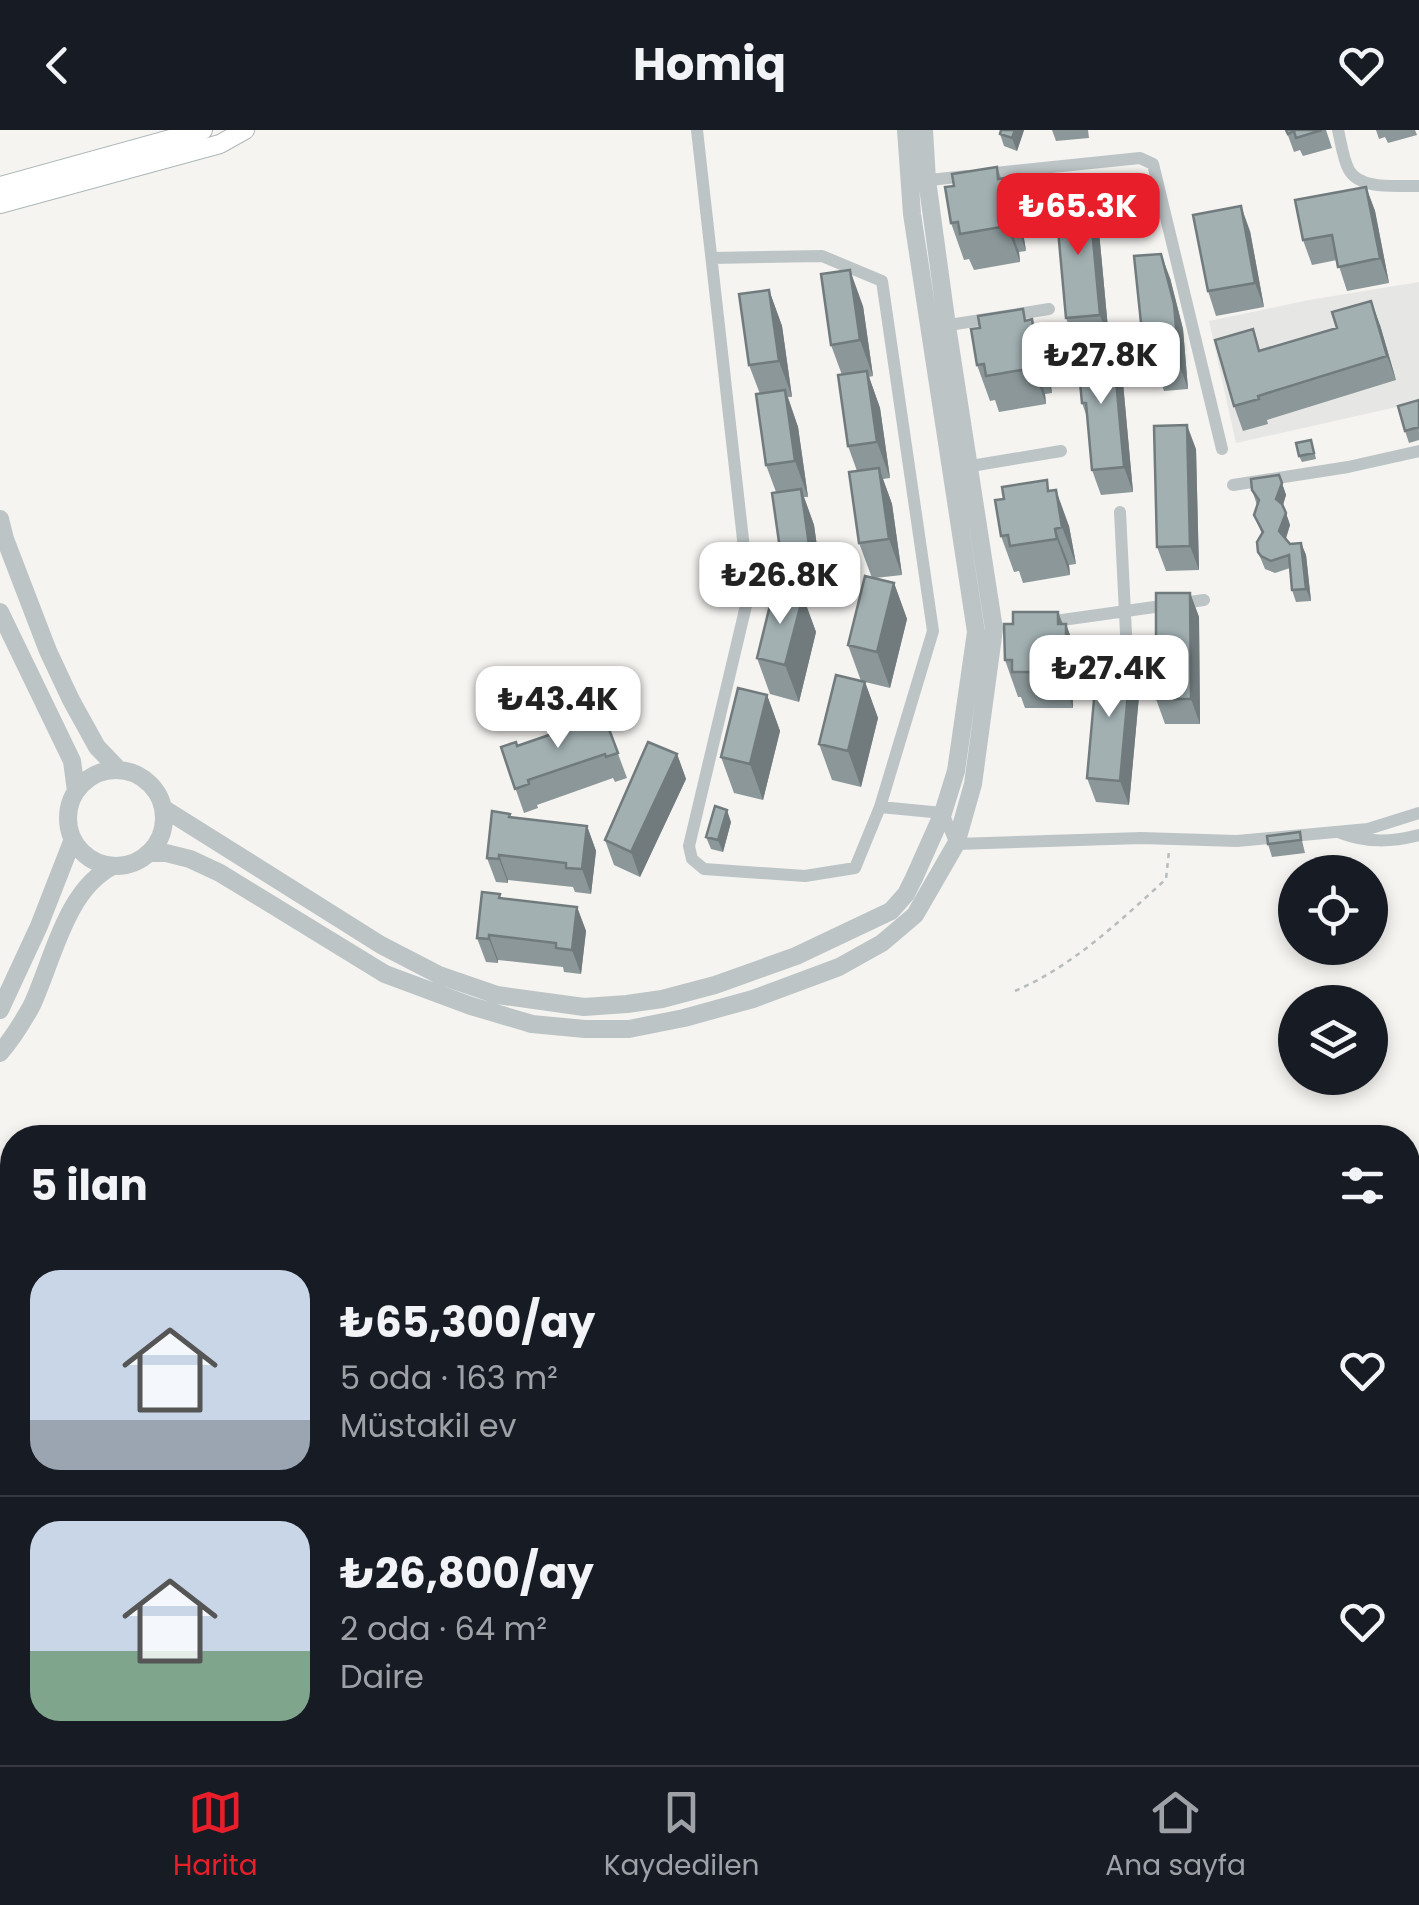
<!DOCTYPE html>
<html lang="tr">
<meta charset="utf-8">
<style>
:root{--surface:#171b24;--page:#20242c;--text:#f1f3f6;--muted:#9ea1a6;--line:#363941;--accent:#e81f2a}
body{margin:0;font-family:Poppins,sans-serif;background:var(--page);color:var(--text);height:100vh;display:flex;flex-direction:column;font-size:38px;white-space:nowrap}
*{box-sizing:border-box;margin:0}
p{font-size:32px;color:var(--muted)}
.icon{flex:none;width:55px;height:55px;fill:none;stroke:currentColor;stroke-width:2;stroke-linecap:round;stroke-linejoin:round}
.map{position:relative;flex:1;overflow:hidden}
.panel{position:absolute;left:0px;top:995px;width:1420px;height:640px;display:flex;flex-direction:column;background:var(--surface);border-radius:40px 40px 0 0;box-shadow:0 5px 15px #0003}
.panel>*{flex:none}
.buttons{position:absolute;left:1278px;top:725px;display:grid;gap:20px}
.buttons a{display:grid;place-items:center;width:110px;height:110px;border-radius:50%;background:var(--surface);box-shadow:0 5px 15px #0003;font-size:50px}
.price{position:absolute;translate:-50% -85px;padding:0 22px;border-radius:20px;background:#fff;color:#222;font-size:32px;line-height:65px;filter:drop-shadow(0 2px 5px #0008)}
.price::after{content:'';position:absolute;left:50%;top:60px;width:30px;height:22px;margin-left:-15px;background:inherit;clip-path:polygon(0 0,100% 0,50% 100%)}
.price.on{background:var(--accent);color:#fff}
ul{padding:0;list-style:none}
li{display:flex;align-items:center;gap:30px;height:250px;padding:0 30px}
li+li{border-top:2px solid var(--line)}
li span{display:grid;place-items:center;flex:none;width:280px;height:200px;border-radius:30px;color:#555}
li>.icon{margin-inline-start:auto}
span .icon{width:120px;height:120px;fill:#fffc;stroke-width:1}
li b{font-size:42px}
h2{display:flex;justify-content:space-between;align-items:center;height:120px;padding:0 30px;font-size:42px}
header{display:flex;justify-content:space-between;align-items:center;height:130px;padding:0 30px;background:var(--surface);font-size:45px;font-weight:700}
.dock{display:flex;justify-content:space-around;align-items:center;height:140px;border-top:2px solid var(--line);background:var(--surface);font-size:28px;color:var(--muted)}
.dock a{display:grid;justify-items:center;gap:5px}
.dock .on{color:var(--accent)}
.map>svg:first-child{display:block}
.built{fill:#e6e6e5}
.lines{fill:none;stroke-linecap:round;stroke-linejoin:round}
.secondary-casing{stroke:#adb7b9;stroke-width:20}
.path{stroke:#b7bcbd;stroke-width:2.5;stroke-dasharray:5 5;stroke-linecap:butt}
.minor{stroke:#bdc4c6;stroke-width:12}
.tertiary{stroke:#bdc4c6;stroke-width:18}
.secondary{stroke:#fff;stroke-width:18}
.wall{fill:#8b9799}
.shaded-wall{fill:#717b7d}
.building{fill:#a2b0b2;stroke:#717b7d;stroke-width:2.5}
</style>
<header><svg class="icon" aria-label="back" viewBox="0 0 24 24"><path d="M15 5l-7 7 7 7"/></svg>Homiq<svg class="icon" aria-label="heart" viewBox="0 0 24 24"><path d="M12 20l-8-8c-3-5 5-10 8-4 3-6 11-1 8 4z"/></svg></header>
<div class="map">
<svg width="1419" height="1635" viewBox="0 0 1419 1635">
<rect width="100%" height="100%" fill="#f5f4f1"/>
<path class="built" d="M 1419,152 L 1419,272 L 1236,313 L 1209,191 L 1309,170 Z"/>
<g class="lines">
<g class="secondary-casing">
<path id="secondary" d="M 0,56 L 203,0
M 0,74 L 220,14 L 245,0"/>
</g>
<path class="path" d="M 1015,861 C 1073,836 1120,791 1166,749 L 1169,721
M 1408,1135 L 1419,1130
M 1015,1622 L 1018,1635"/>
<path class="minor" d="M 697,0 L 749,463 L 689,716 L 692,729 L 704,739 L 805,746 L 855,738 L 880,677 L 933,501 L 882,151 L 822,126 L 712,128
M 1338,0 C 1341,12 1343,29 1349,40 C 1361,61 1399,55 1419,56
M 985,44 L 1140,28 L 1153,34 L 1222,319
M 921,51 L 966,46
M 943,196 L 1049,179
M 965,337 L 1061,321
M 1233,355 L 1348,337 L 1419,321
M 1120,382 L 1128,544
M 1048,492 L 1204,470
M 880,677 L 943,683 L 956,714 L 1141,708 L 1237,711 L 1368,699 L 1419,683
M 1341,703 C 1368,713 1391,712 1419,705"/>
<path class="tertiary" d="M 0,389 L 5,409 L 48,521 L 71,570 L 97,617 L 119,640
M 0,482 L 72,631 L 76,661
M68 688a48 48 0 1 1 96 0a48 48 0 1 1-96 0Z
M 163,678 L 381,815 L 439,845 L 497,865 L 584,877 L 627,874 L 662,869 L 715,855 L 796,826 L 891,781 L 906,764 L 914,748 L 943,683 L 956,641 L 976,502 L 912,84 L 906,0
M 148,723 L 166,723 L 190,729 L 220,743 L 385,844 L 471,876 L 532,894 L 585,899 L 629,899 L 684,888 L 753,869 L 839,837 L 882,813 L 915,785 L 956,714 L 973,654 L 994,499 L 947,196 L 927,50 L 924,0
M 0,880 L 39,796 L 73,709
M 0,923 C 12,909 22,893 31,877 C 53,831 65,760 113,736"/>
<use href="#secondary" class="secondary"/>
</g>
<path class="wall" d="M 1001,0 L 1024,0 L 1017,21 L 1004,16 L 1000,4 Z
M 1052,0 L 1088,0 L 1089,8 L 1056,11 Z
M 1286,0 L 1326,0 L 1332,18 L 1303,26 L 1300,20 L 1294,22 Z
M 1376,0 L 1415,0 L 1417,5 L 1388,13 L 1385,7 L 1379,9 Z
M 997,37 L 1001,48 L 1020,84 L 1026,121 L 1019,122 L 1020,132 L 974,140 L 969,129 L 964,130 L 951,93 L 954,56 Z
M 1366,57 L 1375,81 L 1389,153 L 1347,161 L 1337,130 L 1312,135 L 1303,110 Z
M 1089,66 L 1098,91 L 1109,209 L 1075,212 L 1066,188 L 1060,78 Z
M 1250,101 L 1264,177 L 1216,186 L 1208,161 Z
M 1170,148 L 1183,199 L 1188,259 L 1164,261 L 1162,255 L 1154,256 L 1145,231 Z
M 769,160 L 782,196 L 792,267 L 788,267 L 798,297 L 808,367 L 804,367 L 814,395 L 824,466 L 803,468 L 816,502 L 799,572 L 770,564 L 757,528 L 793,464 L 782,433 L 776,362 L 766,335 L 760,264 L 749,235 Z
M 863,176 L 873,246 L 869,247 L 880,278 L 890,348 L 883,349 L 892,374 L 902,445 L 875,448 L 894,453 L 907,489 L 890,558 L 861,551 L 848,515 L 872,448 L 859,413 L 857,341 L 848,316 L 842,245 L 831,215 Z
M 1027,190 L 1046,226 L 1052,263 L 1045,264 L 1046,274 L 999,282 L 995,270 L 990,271 L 977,235 Z
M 1380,195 L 1396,250 L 1267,290 L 1268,294 L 1243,301 L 1234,276 L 1261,220 Z
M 1122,242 L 1133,362 L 1101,365 L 1092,340 L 1087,287 L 1082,273 Z
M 1419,270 L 1419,310 L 1409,313 L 1405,301 Z
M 1313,316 L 1316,329 L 1302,332 L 1299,326 Z
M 1196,319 L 1199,440 L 1166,441 L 1157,417 Z
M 1279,345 L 1286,365 L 1283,375 L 1290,395 L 1286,409 L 1290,414 L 1301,413 L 1306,425 L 1311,471 L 1296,472 L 1292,460 L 1290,438 L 1275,443 L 1265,439 L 1258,422 L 1262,404 L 1254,385 L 1257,375 L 1252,360 Z
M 1051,361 L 1069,396 L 1076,434 L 1069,435 L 1070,445 L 1023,453 L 1019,441 L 1014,442 L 1001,406 Z
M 1190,463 L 1199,487 L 1200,594 L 1165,594 L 1156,569 Z
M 1058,482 L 1063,494 L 1066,494 L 1079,530 L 1080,568 L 1073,568 L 1073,578 L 1025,578 L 1021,567 L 1018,567 L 1005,530 L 1013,494 Z
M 1131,530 L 1140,555 L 1129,675 L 1096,672 L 1087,648 L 1101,536 Z
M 865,552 L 878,588 L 861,657 L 832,650 L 819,614 Z
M 767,565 L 780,601 L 763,670 L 734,663 L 721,627 Z
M 604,586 L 627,648 L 615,652 L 613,648 L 537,675 L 538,678 L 524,683 L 501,617 L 517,616 Z
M 677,624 L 686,649 L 640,747 L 614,735 L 605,710 Z
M 511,688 L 587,696 L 596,721 L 591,764 L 575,762 L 573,757 L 508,750 L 508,753 L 496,752 L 487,728 Z
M 731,692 L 723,722 L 711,719 L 706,707 Z
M 1300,702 L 1305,723 L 1272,727 L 1268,714 Z
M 501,768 L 577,777 L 586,801 L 581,844 L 564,842 L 563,837 L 498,830 L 498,833 L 486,832 L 477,808 Z"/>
<path class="shaded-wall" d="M 1015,0 L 1024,0 L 1017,21 L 1012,8 Z
M 1006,48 L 1020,84 L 1026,121 L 1013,85 Z
M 1366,57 L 1375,81 L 1389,153 L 1380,128 Z
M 1089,66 L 1098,91 L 1109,209 L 1100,185 Z
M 1241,76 L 1250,101 L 1264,177 L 1255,153 Z
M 1006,86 L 1019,122 L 1020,132 L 1007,96 Z
M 1161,124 L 1170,148 L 1183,199 L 1188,259 L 1179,234 Z
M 850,140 L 863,176 L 873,246 L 860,210 Z
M 769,160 L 782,196 L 792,267 L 779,231 Z
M 1371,171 L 1380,195 L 1396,250 L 1387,226 Z
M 1032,189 L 1046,226 L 1052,263 L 1038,227 Z
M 1113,218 L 1122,242 L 1133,362 L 1124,337 Z
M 1032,228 L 1045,264 L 1046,274 L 1033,238 Z
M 867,241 L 880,278 L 890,348 L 877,312 Z
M 785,260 L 798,297 L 808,367 L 795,331 Z
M 1187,295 L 1196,319 L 1199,440 L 1190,416 Z
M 879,338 L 892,374 L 902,445 L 889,409 Z
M 1282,353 L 1286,365 L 1281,381 L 1276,369 Z
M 801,359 L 814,395 L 824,466 L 811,429 Z
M 1056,360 L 1069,396 L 1076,434 L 1062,397 Z
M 1286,383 L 1290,395 L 1284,413 L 1279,401 Z
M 1055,399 L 1069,435 L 1070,445 L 1057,409 Z
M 1301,413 L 1306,425 L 1311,471 L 1306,459 Z
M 894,453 L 907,489 L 890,558 L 877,522 Z
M 1190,463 L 1199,487 L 1200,594 L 1191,569 Z
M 803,466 L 816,502 L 799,572 L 785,535 Z
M 1058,482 L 1066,504 L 1066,494 L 1079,530 L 1080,568 L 1066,532 L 1058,494 Z
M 1131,530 L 1140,555 L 1129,675 L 1120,651 Z
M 1059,532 L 1073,568 L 1073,578 L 1059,542 Z
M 865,552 L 878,588 L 861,657 L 848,621 Z
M 767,565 L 780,601 L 763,670 L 750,634 Z
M 677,624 L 686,649 L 640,747 L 631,722 Z
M 727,680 L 731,692 L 723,722 L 718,710 Z
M 587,696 L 596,721 L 591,764 L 582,739 Z
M 499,725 L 508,750 L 508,753 L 499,729 Z
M 577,777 L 586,801 L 581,844 L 572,820 Z
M 489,805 L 498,830 L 498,833 L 489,809 Z"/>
<path class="building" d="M 1001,0 L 1015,0 L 1012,8 L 1000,4 Z
M 1286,0 L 1322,0 L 1296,8 L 1294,1 L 1288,4 Z
M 997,37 L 998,49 L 1006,48 L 1013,85 L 1006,86 L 1007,96 L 960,104 L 958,92 L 951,93 L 945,57 L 954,56 L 952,44 Z
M 1366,57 L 1380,128 L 1338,137 L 1332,105 L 1303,110 L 1295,70 Z
M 1089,66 L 1100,185 L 1066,188 L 1056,78 L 1060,78 L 1059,69 Z
M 1241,76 L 1255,153 L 1208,161 L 1193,85 Z
M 1161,124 L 1174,174 L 1179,234 L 1155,236 L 1154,231 L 1145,231 L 1134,126 Z
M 850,140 L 860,210 L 831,215 L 821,144 Z
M 769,160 L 779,231 L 749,235 L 739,164 Z
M 1371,171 L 1387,226 L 1258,266 L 1259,269 L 1234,276 L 1215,210 L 1253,199 L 1259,221 L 1337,198 L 1332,182 Z
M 1023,179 L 1025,191 L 1032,189 L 1038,227 L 1032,228 L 1033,238 L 986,246 L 984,234 L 977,235 L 971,199 L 980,198 L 978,186 Z
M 1113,218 L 1124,337 L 1092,340 L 1086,273 L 1082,273 L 1077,221 Z
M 867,241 L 877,312 L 848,316 L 838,245 Z
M 785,260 L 795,331 L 766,335 L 756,264 Z
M 1419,270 L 1419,297 L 1405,301 L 1398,276 Z
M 1187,295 L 1190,416 L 1157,417 L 1154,296 Z
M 1311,310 L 1314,323 L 1299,326 L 1296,313 Z
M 879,338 L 889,409 L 859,413 L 849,342 Z
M 1279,345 L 1282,353 L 1276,369 L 1282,374 L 1286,383 L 1279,401 L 1290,414 L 1301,413 L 1306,459 L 1292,460 L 1289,425 L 1271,431 L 1261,426 L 1258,422 L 1257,412 L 1263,402 L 1254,385 L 1259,370 L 1252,360 L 1251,349 Z
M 1047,350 L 1048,361 L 1056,360 L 1062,397 L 1055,399 L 1057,409 L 1010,416 L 1008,405 L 1001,406 L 995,370 L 1004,369 L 1002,357 Z
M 801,359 L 811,429 L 782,433 L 772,363 Z
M 865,446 L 894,453 L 877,522 L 848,515 Z
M 774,459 L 803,466 L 785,535 L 757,528 Z
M 1156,463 L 1190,463 L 1191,569 L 1156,569 Z
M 1013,482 L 1058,482 L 1058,494 L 1066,494 L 1066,532 L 1059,532 L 1059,542 L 1012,542 L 1012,530 L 1005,530 L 1004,494 L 1013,494 Z
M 1102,528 L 1110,528 L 1119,533 L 1131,530 L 1120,651 L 1087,648 L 1097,536 L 1101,536 Z
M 836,545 L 865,552 L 848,621 L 819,614 Z
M 738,558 L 767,565 L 750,634 L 721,627 Z
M 604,586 L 618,623 L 606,627 L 605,624 L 528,650 L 529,654 L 515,659 L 501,617 L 516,612 L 517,616 Z
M 648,612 L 677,624 L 631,722 L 605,710 Z
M 715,676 L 727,680 L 718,710 L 706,707 Z
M 492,681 L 510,684 L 509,687 L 587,696 L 582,739 L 566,738 L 566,733 L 499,725 L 499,729 L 487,728 Z
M 1300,702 L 1301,710 L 1268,714 L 1267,706 Z
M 482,762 L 500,764 L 499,768 L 577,777 L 572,820 L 556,818 L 556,813 L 489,805 L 489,809 L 477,808 Z"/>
</svg>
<div class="buttons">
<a><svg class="icon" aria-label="locate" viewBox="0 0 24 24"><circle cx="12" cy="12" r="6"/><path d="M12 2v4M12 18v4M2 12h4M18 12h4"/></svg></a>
<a><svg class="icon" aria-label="layers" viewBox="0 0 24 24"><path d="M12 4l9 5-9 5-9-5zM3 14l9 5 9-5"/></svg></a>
</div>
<b class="price on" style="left:1078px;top:128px">₺65.3K</b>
<b class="price" style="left:1101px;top:277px">₺27.8K</b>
<b class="price" style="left:780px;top:497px">₺26.8K</b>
<b class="price" style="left:1109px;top:590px">₺27.4K</b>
<b class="price" style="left:558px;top:621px">₺43.4K</b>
<section class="panel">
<h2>5 ilan<svg class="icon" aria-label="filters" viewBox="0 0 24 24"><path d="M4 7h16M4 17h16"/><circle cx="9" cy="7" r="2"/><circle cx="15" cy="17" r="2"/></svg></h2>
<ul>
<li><span style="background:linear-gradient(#c9d6e8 75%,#9aa5b1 0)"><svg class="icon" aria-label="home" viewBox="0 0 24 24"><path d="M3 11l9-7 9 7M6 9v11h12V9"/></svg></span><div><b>₺65,300/ay</b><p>5 oda · 163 m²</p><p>Müstakil ev</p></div><svg class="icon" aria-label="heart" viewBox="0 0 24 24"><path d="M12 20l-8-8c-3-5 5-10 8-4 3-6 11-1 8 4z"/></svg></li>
<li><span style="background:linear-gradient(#c9d6e8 65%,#7fa58c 0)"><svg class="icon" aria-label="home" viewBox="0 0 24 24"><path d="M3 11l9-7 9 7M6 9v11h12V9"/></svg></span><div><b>₺26,800/ay</b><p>2 oda · 64 m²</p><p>Daire</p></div><svg class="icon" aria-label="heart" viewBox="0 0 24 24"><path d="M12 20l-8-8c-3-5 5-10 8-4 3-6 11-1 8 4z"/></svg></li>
</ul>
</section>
</div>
<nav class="dock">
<a class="on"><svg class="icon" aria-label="map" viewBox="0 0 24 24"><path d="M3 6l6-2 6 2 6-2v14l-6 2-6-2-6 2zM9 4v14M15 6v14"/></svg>Harita</a>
<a><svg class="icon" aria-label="saved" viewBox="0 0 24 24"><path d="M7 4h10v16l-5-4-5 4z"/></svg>Kaydedilen</a>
<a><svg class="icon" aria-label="home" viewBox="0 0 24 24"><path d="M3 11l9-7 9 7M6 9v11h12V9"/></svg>Ana sayfa</a>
</nav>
